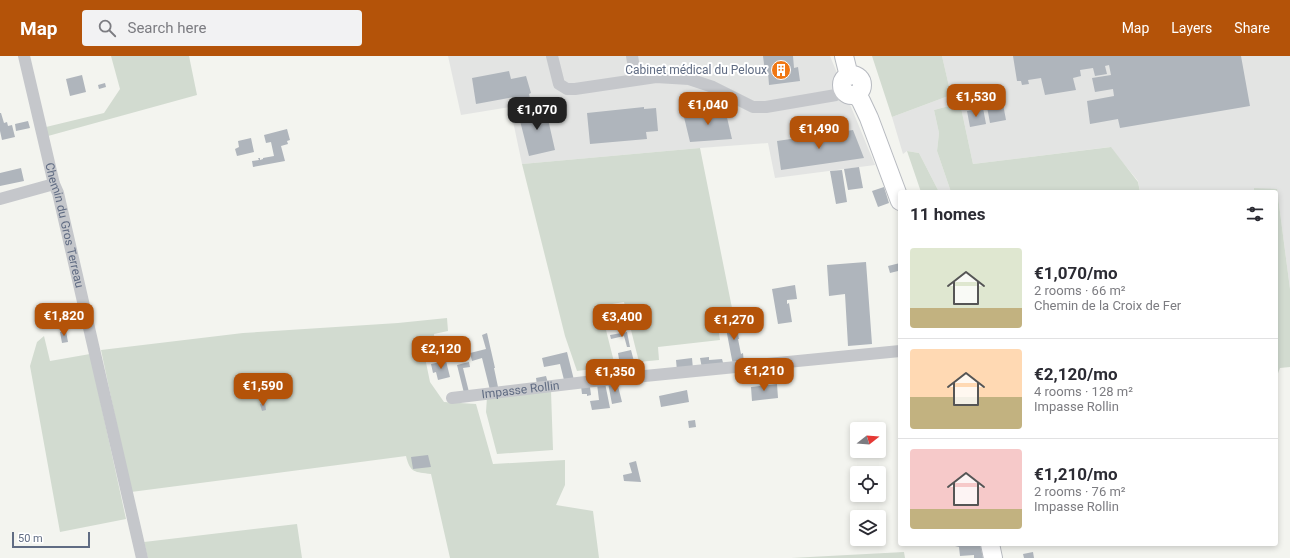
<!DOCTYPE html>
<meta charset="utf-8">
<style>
:root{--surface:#fff;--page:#f2f2f3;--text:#2b2b33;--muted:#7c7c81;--line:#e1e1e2;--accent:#b45309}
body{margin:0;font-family:Roboto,sans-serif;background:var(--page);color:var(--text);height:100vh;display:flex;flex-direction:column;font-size:15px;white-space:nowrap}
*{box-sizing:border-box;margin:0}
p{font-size:13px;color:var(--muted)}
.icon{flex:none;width:22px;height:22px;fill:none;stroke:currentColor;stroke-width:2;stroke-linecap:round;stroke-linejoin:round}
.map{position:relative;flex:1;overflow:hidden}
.panel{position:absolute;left:898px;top:134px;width:380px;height:356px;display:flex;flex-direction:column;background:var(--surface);border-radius:4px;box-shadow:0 2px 6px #0003}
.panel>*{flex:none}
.needle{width:26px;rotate:73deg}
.tools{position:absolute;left:850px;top:366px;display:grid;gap:8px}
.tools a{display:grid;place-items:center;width:36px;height:36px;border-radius:4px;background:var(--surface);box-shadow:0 2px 6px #0003;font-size:20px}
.scale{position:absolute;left:12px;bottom:10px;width:78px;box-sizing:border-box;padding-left:4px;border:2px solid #606c83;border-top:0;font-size:11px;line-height:14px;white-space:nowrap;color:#606c83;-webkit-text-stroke:3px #fff;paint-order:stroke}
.price{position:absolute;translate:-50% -34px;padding:0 9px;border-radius:8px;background:var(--accent);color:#fff;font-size:13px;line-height:26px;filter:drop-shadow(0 1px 2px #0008)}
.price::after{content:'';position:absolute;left:50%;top:24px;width:12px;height:9px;margin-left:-6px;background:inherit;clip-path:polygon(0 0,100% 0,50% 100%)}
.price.on{background:#222;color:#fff}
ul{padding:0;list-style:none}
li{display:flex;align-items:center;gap:12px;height:100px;padding:0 12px}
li+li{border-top:1px solid var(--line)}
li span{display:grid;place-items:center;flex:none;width:112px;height:80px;border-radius:4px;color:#555}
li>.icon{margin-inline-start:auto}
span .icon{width:48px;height:48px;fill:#fffc;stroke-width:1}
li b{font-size:17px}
h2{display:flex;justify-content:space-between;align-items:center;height:48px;padding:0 12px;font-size:17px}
header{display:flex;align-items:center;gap:24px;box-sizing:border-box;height:56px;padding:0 20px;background:var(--accent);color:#fff}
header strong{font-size:19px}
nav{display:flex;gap:22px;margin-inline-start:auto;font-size:14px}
.search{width:280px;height:36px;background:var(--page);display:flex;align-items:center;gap:10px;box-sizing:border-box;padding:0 14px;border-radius:4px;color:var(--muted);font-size:15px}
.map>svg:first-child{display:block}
.built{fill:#e3e4e3}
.green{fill:#d2dbd0}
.building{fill:#afb5bc}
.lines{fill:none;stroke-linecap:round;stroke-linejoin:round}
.secondary-casing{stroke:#b7bac0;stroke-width:20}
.street{stroke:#c5c7cb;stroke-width:12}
.secondary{stroke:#fff;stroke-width:18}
.labels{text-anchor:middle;stroke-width:4;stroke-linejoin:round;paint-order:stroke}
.poi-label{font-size:12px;fill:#606c83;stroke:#fff;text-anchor:end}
.street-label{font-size:12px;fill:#606c83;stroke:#fff}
</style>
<header>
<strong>Map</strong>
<div class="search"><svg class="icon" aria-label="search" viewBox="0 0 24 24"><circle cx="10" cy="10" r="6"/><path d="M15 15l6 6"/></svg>Search here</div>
<nav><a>Map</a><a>Layers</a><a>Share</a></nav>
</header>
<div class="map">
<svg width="1290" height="502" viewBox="0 0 1290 502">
<rect width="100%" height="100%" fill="#f3f4ef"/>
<path class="built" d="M 448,0 L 830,0 L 875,109 L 775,122 L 768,87 L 700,92 L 522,108 L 510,51 L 461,59 Z
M 942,0 L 1290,0 L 1290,233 L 1277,133 L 1254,133 L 1254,136 L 1140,136 L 1138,125 L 1110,91 L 973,108 L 960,47 L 934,54 L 939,77 L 937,95 L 951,136 L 939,136 L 919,97 L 907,95 L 903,98 L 892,61 L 951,39 Z"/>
<path class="green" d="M 111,0 L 189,0 L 197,39 L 48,80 L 46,71 L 104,57 L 120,33 Z
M 872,0 L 942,0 L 951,39 L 892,61 Z
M 960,47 L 973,108 L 1111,91 L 1138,126 L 1140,136 L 951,136 L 937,95 L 939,77 L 934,54 Z
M 700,92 L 732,252 L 716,258 L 720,284 L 658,291 L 659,304 L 639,306 L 624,246 L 600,250 L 615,310 L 577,315 L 565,280 L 522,108 Z
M 907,95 L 919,97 L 939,136 L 921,136 Z
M 1254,132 L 1277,133 L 1290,233 L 1290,311 L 1280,312 L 1277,320 L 1276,321 L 1276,136 L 1254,136 Z
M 447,262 L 448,275 L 434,278 L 435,290 L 423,292 L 430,326 L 444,346 L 476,348 L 493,408 L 565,404 L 565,429 L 556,449 L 593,455 L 599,502 L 450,502 L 431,418 C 415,416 410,417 406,400 L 131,436 L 101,294 L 243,277 L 398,267 Z
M 44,280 L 50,305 L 90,298 L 126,463 L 60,476 L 30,310 L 37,286 Z
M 551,335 L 553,394 L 497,398 L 486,356 L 487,341 Z
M 297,468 L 302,502 L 148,502 L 144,486 Z
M 904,496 L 905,502 L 791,502 Z"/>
<path class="building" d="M 763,0 L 793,0 L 794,12 L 798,11 L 800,25 L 769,29 L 768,16 L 765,16 Z
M 1013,0 L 1241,0 L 1250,50 L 1120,72 L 1118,63 L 1090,68 L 1087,45 L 1114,40 L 1113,33 L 1095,36 L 1092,22 L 1111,19 L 1109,9 L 1105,10 L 1107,18 L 1095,20 L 1093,12 L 1080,14 L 1081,20 L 1073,22 L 1076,34 L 1045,39 L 1041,22 L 1028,24 L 1029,28 L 1022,29 L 1021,25 L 1017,25 Z
M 509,15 L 511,23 L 526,20 L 531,37 L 529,38 L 531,47 L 515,49 L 514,41 L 476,48 L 472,22 Z
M 82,19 L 86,36 L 70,40 L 66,23 Z
M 105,27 L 106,31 L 99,33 L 98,29 Z
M 1003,48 L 1006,64 L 990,67 L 987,51 Z
M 545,50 L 555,94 L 529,100 L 518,57 Z
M 644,51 L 644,53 L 656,52 L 658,75 L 646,76 L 647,83 L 590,88 L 587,57 Z
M 983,52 L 986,68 L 970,71 L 967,55 Z
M 725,53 L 732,83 L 690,86 L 683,57 Z
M 0,57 L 1,57 L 4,67 L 7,66 L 8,70 L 12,69 L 15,81 L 2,84 L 0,75 Z
M 28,65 L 30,72 L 16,75 L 15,68 Z
M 287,73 L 290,84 L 287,85 L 288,88 L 281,90 L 285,105 L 253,111 L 252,105 L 259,104 L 258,102 L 260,102 L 260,104 L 263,103 L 263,102 L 274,100 L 271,86 L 266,87 L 264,79 Z
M 853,74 L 864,102 L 781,114 L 777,85 Z
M 251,82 L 254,96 L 237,100 L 235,93 L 239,91 L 238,85 Z
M 859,111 L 863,132 L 848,134 L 844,113 Z
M 21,112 L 24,125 L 0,130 L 0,117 Z
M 842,114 L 847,146 L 836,148 L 830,115 Z
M 884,131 L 889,147 L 878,151 L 872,135 Z
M 866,206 L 872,288 L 848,290 L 845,238 L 829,240 L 827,209 Z
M 900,207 L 900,219 L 898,215 L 890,217 L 888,210 Z
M 795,229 L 797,243 L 787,244 L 787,248 L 789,247 L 792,266 L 778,268 L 772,233 Z
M 81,254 L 84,267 L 71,270 L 70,264 L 76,263 L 74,255 Z
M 735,261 L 739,283 L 738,283 L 741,298 L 743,297 L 744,308 L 733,309 L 724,262 Z
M 66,275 L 68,286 L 62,287 L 60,276 Z
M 627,276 L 630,291 L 627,291 L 624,280 L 611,283 L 610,279 Z
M 487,277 L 495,312 L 494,312 L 498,331 L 490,334 L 482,302 L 472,305 L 470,297 L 486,293 L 482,279 Z
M 631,294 L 636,313 L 630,315 L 628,307 L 620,309 L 618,297 Z
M 567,296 L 574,324 L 564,324 L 560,308 L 544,311 L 542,302 Z
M 709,301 L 709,304 L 722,303 L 724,310 L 702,312 L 700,302 Z
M 692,302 L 693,313 L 677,315 L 676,304 Z
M 446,305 L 450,321 L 438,324 L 436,316 L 433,317 L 431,308 Z
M 469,306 L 470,311 L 463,312 L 469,336 L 464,337 L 457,309 Z
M 546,320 L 548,327 L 537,329 L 536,322 Z
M 617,326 L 622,346 L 612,348 L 608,327 Z
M 605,327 L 610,352 L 592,354 L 590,345 L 599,344 L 597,328 Z
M 777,328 L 778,342 L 752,345 L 751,331 Z
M 581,330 L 590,331 L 591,339 L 587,340 L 587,338 L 582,338 Z
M 687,334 L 689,346 L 661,351 L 659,340 Z
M 265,347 L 266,354 L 262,355 L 260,348 Z
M 695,364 L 696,371 L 689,372 L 688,365 Z
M 428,399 L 431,411 L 413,413 L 411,401 Z
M 636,405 L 641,426 L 624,425 L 623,419 L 632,417 L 629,407 Z
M 954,488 L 980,488 L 983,502 L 974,502 L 974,499 L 960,500 L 959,491 L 955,490 Z
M 1033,496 L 1034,502 L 1024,502 L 1023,498 Z"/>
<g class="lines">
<g class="secondary-casing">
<path id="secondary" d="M 844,0 L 849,20
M842 29a10 10 0 1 1 20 0a10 10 0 1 1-20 0Z
M 856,38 L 861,45 L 869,62 L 900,145
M 990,488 L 993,502"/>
</g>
<g class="street">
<path id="s1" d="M 24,0 L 54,128 L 58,137 L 142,502"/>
<path d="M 552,0 L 559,28 L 567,33 L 575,33 L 656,21 L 689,23 L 713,31 L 753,51 L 766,51 L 836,39 L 844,35"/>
<path d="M 632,0 L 636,23"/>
<path d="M 0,143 L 54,128"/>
<path id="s2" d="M 452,342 L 594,325 L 900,295"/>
</g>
<use href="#secondary" class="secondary"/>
</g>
<defs>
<g id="building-disc" transform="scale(1)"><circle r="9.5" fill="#f07713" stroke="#fff"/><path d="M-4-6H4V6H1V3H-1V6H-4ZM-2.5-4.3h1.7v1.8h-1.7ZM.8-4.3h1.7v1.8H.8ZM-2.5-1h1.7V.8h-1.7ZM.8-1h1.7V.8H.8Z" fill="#fff"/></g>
</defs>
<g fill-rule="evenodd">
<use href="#building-disc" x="781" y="14"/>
</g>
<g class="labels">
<g class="poi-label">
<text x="767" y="18">Cabinet médical du Peloux</text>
</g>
<g class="street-label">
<text dy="4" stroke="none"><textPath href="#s1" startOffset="174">Chemin du Gros Terreau</textPath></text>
<text dy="4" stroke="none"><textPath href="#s2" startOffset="69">Impasse Rollin</textPath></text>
</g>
</g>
</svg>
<div class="tools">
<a><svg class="needle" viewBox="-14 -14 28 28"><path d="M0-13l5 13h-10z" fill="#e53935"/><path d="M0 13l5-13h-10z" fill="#7c7c81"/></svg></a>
<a><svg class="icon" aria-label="locate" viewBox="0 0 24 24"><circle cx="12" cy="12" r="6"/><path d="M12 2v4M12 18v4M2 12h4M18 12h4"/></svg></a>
<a><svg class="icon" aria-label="layers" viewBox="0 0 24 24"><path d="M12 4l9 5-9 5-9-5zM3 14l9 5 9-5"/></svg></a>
</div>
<div class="scale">50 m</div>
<b class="price" style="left:976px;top:62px">€1,530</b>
<b class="price" style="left:708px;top:70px">€1,040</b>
<b class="price on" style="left:537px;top:75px">€1,070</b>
<b class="price" style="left:819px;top:94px">€1,490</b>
<b class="price" style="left:64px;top:281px">€1,820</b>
<b class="price" style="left:622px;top:282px">€3,400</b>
<b class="price" style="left:734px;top:285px">€1,270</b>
<b class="price" style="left:441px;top:314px">€2,120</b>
<b class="price" style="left:764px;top:336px">€1,210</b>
<b class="price" style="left:615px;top:337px">€1,350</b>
<b class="price" style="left:263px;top:351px">€1,590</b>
<section class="panel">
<h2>11 homes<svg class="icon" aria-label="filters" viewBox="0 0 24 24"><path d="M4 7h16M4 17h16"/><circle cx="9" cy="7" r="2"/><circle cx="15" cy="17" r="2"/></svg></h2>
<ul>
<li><span style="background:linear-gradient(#dfe7d0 75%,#c2b280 0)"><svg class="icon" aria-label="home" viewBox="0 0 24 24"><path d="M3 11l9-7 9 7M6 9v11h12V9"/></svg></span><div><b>€1,070/mo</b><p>2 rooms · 66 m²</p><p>Chemin de la Croix de Fer</p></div></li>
<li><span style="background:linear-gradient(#ffd9b3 60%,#c2b280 0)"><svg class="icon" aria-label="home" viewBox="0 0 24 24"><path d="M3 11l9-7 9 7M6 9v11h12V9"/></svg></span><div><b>€2,120/mo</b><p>4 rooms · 128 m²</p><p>Impasse Rollin</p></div></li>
<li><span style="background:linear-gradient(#f6c9c9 75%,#c2b280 0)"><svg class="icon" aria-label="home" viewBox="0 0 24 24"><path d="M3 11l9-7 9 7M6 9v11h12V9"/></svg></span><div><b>€1,210/mo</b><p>2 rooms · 76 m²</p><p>Impasse Rollin</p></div></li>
</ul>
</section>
</div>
